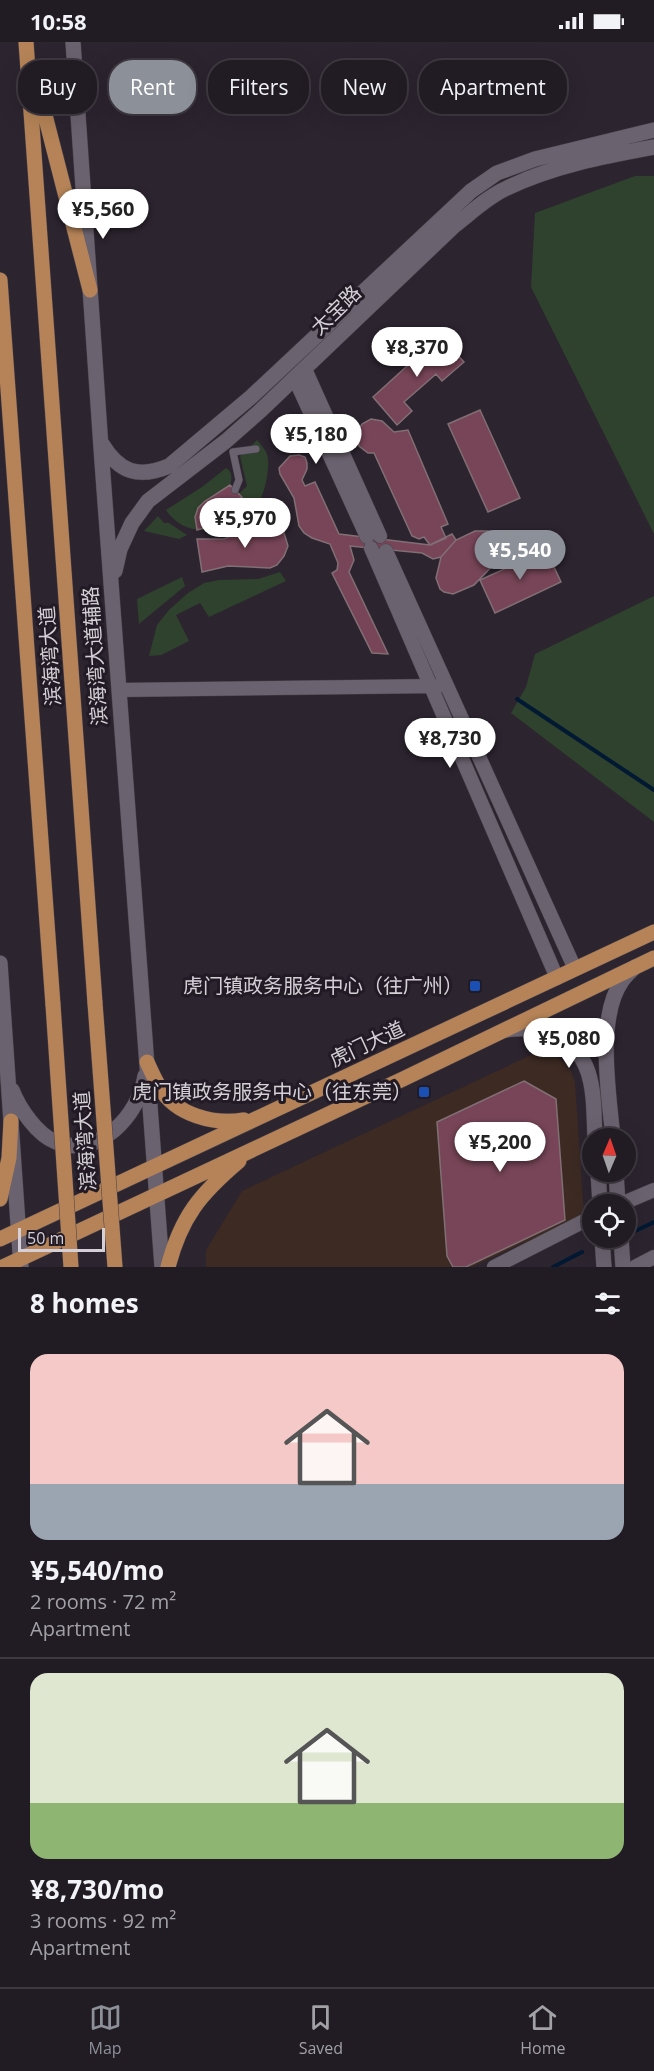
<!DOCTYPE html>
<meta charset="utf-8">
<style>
:root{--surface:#211b23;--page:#2d2830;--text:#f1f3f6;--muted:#a2a1a6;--line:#3e3941;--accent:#8c9099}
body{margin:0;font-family:"Open Sans","Noto Sans SC",sans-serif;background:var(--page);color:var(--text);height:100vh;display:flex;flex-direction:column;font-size:22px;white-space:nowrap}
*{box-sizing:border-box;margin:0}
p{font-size:20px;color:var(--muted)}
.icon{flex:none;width:33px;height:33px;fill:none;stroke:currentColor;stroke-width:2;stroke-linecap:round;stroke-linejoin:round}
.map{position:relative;height:1225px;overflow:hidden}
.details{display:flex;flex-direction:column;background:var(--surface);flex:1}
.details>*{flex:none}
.guide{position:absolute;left:18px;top:18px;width:618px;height:54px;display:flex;gap:12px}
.needle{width:39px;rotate:2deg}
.fabs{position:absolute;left:582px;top:1086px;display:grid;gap:12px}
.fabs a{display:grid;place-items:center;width:54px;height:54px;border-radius:50%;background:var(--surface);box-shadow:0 6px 24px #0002,0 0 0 2px var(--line);font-size:30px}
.scale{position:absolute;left:18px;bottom:15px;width:87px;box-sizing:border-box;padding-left:6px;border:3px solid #d5d0d7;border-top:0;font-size:16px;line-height:21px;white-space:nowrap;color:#d5d0d7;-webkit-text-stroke:4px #221b25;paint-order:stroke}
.price{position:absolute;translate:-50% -51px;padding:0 14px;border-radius:21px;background:#fff;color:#222;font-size:20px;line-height:39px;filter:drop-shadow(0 2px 3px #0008)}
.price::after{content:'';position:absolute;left:50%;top:36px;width:18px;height:14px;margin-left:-9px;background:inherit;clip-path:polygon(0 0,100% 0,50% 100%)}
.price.selected{background:var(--accent);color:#fff}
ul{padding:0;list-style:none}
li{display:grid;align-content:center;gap:12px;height:318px;padding:0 30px}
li+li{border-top:2px solid var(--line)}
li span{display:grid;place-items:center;height:186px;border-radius:18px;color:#555}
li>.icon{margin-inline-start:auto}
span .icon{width:108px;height:108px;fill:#fffc;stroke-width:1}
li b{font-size:26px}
h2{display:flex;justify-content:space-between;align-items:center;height:72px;padding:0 30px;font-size:26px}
.tag{padding:0 21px;border-radius:24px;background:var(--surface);box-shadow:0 6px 24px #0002,0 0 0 2px var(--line);font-size:21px;line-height:54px}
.tag.selected{background:var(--accent);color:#fff}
.status{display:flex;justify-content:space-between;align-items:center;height:42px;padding:0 30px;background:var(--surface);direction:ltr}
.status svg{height:16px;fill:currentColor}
.menu{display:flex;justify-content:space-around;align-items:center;height:84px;border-top:2px solid var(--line);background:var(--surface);font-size:16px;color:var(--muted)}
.menu a{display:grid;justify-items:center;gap:3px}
.menu .selected{color:var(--accent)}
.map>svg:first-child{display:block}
.commercial{fill:#3c2a23}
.green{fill:#2f422d}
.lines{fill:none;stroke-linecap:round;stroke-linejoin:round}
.stream{stroke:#011932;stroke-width:4}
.building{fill:#774557;stroke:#806f74;stroke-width:1.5}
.lane-casing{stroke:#464049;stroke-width:8}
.street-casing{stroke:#464049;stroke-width:15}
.secondary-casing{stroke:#464049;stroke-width:16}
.primary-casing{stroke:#464049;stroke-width:16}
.lane{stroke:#6b626f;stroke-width:7}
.street{stroke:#6b626f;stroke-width:14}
.secondary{stroke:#6b626f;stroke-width:15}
.primary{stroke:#b58357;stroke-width:15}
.primary-bridge-casing{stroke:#464049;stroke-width:16;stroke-linecap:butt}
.primary-bridge{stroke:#b58357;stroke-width:15}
.transit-dot{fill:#1a4fb4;stroke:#221b25;stroke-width:2}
.labels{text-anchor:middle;stroke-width:6;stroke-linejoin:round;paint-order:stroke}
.street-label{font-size:20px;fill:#d5d0d7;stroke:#221b25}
.poi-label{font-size:20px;fill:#d5d0d7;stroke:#221b25;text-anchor:end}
</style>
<div class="status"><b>10:58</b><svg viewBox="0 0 49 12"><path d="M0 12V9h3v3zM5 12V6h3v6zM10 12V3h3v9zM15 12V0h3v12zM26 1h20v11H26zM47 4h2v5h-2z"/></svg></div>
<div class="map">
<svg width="654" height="1225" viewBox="0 0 654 1225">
<rect width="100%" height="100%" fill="#2c242f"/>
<path class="commercial" d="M 542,1011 L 554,1013 L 564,1020 L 571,1029 L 575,1040 L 584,1173 L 472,1225 L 206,1225 L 206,1208 L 242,1149 L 531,1013 Z"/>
<path class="green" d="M 635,134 L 654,134 L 654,492 L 531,245 L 535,171 Z
M 257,398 C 270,412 269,417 267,435 C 265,446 262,457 255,466 C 252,470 245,473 240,476 C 216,491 184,495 166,468 L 202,445 L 226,426 C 233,430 232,436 230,443 C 210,455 191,460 198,487 L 217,470 L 242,455 L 239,452 L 247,444 L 240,414 Z
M 158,474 L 164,481 L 169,481 L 187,493 L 179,497 L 144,489 Z
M 280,530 L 286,539 L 209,575 L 200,561 L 176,573 L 189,599 L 161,613 L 149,614 L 157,583 L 169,568 L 188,551 L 204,541 L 219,538 L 258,537 Z
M 182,535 L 185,544 L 139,582 L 137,557 Z
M 654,554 L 654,780 L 511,671 L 526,645 L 535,612 Z"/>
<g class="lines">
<path class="stream" d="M 517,657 L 654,748
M 631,1191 L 654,1180
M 553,1225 L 582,1210"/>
</g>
<path class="building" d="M 440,294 L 464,320 L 442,339 L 436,332 L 404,360 L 412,369 L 397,383 L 373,355 Z
M 480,368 L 520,456 L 488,470 L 448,382 Z
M 371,377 L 382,379 L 394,390 L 408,388 L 448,482 L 441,485 L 446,496 L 430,503 L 424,495 L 419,497 L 412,494 L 374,411 L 368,411 L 359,404 L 357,390 L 362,382 Z
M 299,413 L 305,415 L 307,421 L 307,427 L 302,438 L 305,444 L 315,440 L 339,492 L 430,503 L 452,492 L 456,498 L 441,515 L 433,517 L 422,511 L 350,504 L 354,518 L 349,530 L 388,612 L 372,611 L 332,531 L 337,528 L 338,521 L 330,502 L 312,496 L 304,491 L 299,484 L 294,456 L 280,432 L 279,426 L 290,414 Z
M 230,443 L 242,455 L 217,470 L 212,475 L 211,484 L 197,488 L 195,475 L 198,466 L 205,459 Z
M 259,482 L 273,483 L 284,491 L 288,504 L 284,514 L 277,523 L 270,526 L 228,524 L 202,530 L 197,497 L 224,497 Z
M 475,489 L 488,489 L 500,501 L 500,511 L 495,521 L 474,543 L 453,552 L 444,550 L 440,547 L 436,536 L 441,515 L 456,498 Z
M 546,508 L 561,540 L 495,571 L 480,538 Z
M 524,1039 L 556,1057 L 565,1178 L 466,1225 L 453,1225 L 447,1214 L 437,1080 Z"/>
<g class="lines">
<g class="lane-casing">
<path id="lane" d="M 235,448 L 239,438 L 233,410 L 256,407"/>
</g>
<g class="street-casing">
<path id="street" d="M 305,327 L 380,494
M 295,337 L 367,495
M 371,506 L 557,936
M 386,509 L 575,927
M 119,648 L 438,644
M 621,1162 L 654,1148
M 494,1225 L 592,1175
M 635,1225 L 654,1215"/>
</g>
<g class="secondary-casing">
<path id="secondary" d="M 73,0 L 102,420 L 162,1225
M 102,402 C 119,430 138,437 169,424 L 251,355 L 471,149 L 497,131 L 535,117 L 654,88
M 115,529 L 120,507 L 132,481 L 148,459 L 226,399 L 260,369 L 454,184 C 471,171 487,155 507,146 C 552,124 605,114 654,105
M 0,921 L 21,1225
M 506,988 C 523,985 536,987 552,993 C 597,1009 593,1056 595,1096
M 12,1048 C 19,1066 37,1093 56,1100 C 99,1117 139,1073 145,1034
M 613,1096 C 609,1053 596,976 622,939 C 625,934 631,929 635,925
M 598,1130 L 600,1162
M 616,1130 L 618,1162
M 602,1196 L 604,1225
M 621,1196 L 623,1225"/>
</g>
<g class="primary-casing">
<path id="primary" d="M 26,0 L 95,961
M 36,38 L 90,248
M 0,238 L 53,963
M 147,1020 C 151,1029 155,1038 160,1046 C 176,1073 214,1083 244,1078
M 0,1157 L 9,1116 L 11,1079
M 0,1197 L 654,890
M 3,1225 L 403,1037 L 654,916
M 168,1225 C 181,1175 200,1152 239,1119"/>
</g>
<use href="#lane" class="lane"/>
<use href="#street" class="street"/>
<use href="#secondary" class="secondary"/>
<use href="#primary" class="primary"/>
<g class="primary-bridge-casing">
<path id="primary-bridge" d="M 95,961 L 115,1225
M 53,963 L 71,1225"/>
</g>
<use href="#primary-bridge" class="primary-bridge"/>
</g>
<g class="transit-dot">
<rect x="469" y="938" width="12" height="12" rx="3"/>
<rect x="418" y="1044" width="12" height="12" rx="3"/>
</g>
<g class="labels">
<g class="street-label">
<text transform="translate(336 268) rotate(-44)" y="7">太宝路</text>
<text transform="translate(50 614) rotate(-94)" y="7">滨海湾大道</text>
<text transform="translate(95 614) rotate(-94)" y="7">滨海湾大道辅路</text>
<text transform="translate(367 1002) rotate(-25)" y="7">虎门大道</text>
<text transform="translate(85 1099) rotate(-94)" y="7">滨海湾大道</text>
</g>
<g class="poi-label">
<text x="463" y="951">虎门镇政务服务中心（往广州）</text>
<text x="412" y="1057">虎门镇政务服务中心（往东莞）</text>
</g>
</g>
</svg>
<div class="fabs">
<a><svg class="needle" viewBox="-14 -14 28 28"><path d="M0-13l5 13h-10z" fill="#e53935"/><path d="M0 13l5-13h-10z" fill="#a2a1a6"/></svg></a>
<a><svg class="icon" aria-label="locate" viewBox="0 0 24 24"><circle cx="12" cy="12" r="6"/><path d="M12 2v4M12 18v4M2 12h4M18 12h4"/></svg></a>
</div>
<div class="scale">50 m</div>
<b class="price" style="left:103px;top:198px">¥5,560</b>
<b class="price" style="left:417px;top:336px">¥8,370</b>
<b class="price" style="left:316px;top:423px">¥5,180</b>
<b class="price" style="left:245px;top:507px">¥5,970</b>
<b class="price selected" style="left:520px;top:539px">¥5,540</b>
<b class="price" style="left:450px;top:727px">¥8,730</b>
<b class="price" style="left:569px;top:1027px">¥5,080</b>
<b class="price" style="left:500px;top:1131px">¥5,200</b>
<div class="guide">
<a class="tag">Buy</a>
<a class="tag selected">Rent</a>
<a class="tag">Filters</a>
<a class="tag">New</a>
<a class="tag">Apartment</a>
</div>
</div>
<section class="details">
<h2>8 homes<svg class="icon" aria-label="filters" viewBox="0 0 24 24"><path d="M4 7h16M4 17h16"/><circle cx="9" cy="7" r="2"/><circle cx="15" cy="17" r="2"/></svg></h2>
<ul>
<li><span style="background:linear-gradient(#f6c9c9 70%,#9aa5b1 0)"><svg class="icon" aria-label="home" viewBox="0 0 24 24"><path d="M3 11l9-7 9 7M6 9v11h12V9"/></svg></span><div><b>¥5,540/mo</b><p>2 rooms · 72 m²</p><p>Apartment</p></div></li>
<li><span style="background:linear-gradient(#dfe7d0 70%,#8fb573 0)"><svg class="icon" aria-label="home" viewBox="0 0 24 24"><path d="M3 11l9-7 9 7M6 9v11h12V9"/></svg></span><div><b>¥8,730/mo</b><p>3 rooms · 92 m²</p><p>Apartment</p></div></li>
</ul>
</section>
<nav class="menu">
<a class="selected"><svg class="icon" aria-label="map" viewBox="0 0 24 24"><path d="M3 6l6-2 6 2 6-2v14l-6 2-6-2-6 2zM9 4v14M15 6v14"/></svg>Map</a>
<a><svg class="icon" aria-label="saved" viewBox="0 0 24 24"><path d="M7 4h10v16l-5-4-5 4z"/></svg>Saved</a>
<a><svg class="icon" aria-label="home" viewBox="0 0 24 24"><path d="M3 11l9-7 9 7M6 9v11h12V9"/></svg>Home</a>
</nav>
